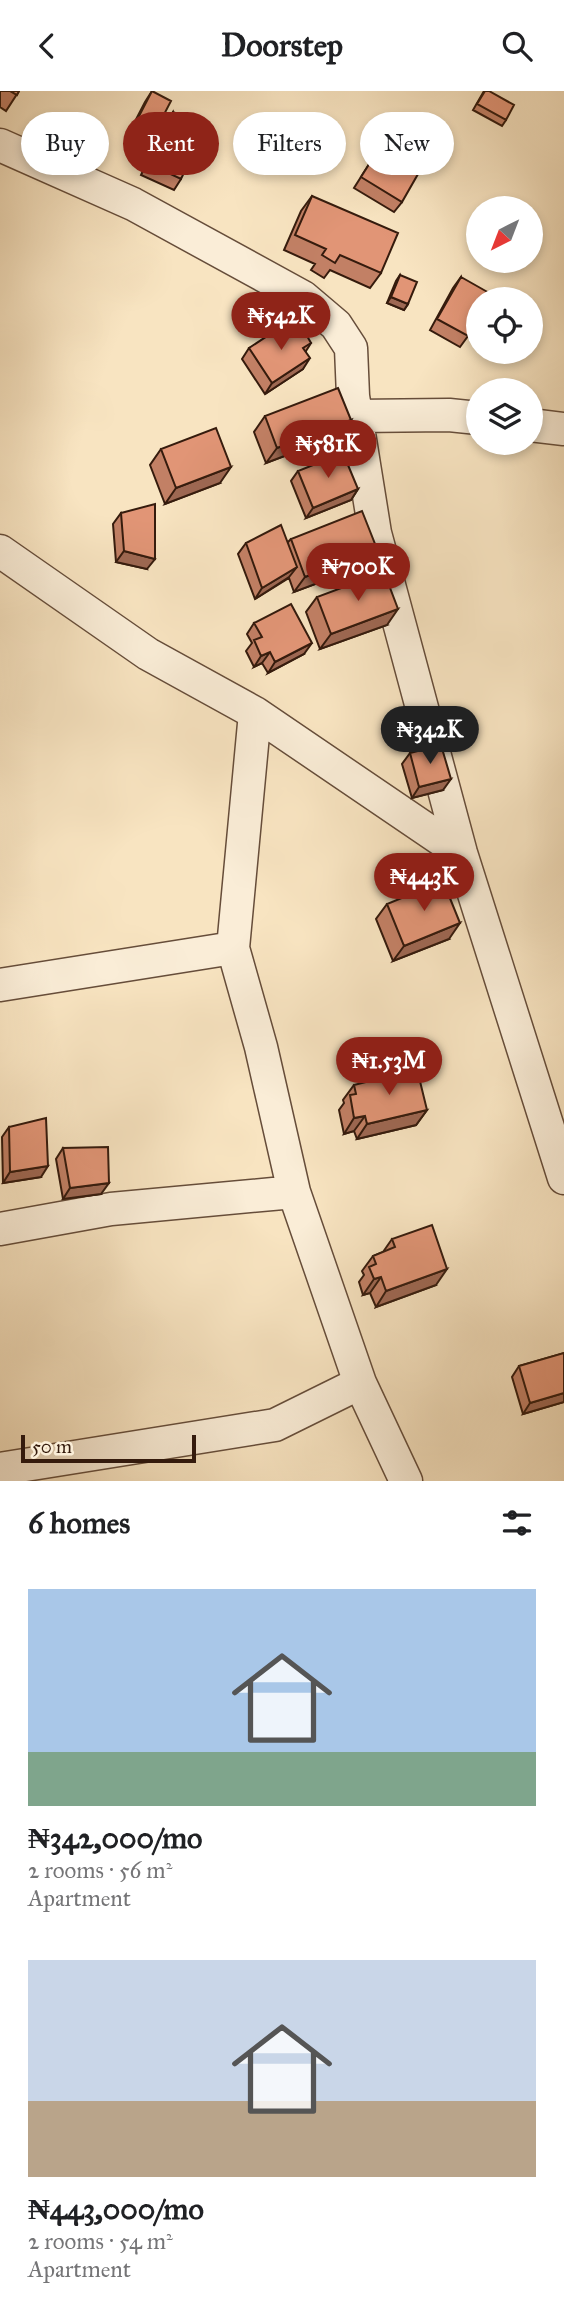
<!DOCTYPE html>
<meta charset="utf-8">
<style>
:root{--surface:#fff;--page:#f6f6f6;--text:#202124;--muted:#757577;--accent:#8f2418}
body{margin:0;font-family:"IM FELL Great Primer",serif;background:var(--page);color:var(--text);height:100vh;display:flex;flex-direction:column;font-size:26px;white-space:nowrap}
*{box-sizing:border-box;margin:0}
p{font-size:23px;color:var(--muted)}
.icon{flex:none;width:38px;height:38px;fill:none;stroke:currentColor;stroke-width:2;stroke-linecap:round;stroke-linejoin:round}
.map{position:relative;height:1390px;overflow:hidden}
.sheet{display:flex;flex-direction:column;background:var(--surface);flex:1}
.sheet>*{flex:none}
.hud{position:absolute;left:21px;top:21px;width:523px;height:63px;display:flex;gap:14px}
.needle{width:46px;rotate:222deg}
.fabs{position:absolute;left:466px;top:105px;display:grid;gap:14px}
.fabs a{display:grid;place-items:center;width:77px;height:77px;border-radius:50%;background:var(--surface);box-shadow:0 4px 10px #0003;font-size:35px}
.scale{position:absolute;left:21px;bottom:18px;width:175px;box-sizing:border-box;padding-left:7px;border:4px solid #351b0d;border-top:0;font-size:19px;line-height:24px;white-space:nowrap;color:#351b0d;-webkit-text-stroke:5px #faedd7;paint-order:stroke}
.price{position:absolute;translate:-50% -60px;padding:0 16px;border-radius:24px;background:var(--accent);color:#fff;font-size:23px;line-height:46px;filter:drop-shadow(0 2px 4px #0008)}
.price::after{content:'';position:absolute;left:50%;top:42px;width:21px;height:16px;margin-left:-10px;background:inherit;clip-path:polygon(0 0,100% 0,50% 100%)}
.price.active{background:#222;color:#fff}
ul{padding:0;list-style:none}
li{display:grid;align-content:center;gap:14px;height:371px;padding:0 28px}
li span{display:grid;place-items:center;height:217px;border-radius:0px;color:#555}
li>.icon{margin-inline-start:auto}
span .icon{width:126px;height:126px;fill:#fffc;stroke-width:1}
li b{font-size:30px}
h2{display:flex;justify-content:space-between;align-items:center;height:84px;padding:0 28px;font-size:30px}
.tag{padding:0 24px;border-radius:32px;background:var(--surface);box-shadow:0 4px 10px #0003;font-size:24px;line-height:63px}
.tag.active{background:var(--accent);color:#fff}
header{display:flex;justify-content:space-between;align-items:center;height:91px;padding:0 28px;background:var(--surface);font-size:32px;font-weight:700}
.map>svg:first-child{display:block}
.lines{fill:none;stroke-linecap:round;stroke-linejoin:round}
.minor-casing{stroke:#664d3a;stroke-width:35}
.minor{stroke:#faedd7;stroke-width:32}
.wall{fill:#c28065;stroke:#351b0d;stroke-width:2}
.shaded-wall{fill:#9e6853;stroke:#351b0d;stroke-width:2}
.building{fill:#e19576;stroke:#351b0d;stroke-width:2}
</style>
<header><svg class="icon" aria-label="back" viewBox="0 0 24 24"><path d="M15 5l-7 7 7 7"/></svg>Doorstep<svg class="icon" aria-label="search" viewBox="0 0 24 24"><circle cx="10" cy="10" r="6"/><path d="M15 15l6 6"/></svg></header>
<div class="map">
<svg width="564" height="1390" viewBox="0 0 564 1390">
<rect width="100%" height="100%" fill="#f8e4c1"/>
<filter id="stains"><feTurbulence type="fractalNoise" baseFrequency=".00286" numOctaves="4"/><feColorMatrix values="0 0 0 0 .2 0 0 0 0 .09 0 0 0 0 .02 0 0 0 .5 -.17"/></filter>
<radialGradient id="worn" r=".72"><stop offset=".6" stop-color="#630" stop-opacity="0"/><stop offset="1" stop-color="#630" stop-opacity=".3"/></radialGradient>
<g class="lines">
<g class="minor-casing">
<path id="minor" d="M 0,54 L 133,113 L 303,206 L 336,234 L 351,257 L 353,305 L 375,442 L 461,762 L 564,1087
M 356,325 L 449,324 L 478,327
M 530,334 L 564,338
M 0,460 L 148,563 L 255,622 L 461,762
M 255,622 L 233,857 L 261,956 L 294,1101 L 360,1292 L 406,1390
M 0,894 L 233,857
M 0,1138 L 111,1118 L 294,1101
M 0,1378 L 275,1334 L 360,1292"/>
</g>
<use href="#minor" class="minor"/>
</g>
<path class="wall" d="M 0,0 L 19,0 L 6,20 L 0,16 Z
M 152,0 L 157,37 L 149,48 L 131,38 L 145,11 Z
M 484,0 L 506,29 L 502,35 L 473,19 Z
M 173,21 L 181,88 L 174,99 L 141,84 L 165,32 Z
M 378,59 L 402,111 L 394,121 L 354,97 Z
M 312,105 L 381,182 L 370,197 L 330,179 L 324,187 L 311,179 L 315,173 L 284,159 L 301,120 Z
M 400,184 L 408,213 L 404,219 L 387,212 L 396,190 Z
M 461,186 L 468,245 L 460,256 L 430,239 L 453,197 Z
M 293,241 L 311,252 L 306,260 L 303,278 L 265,303 L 242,268 L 249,257 Z
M 265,325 L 351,329 L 340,344 L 266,372 L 254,341 Z
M 161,358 L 220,392 L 165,413 L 150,374 Z
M 298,380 L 358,398 L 351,409 L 306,427 L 291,390 Z
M 121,422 L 147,478 L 116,471 L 113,433 Z
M 291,448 L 366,474 L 294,501 L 289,487 L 255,508 L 238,463 L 246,452 L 287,452 Z
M 317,506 L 387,534 L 320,558 L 306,521 Z
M 254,532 L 304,563 L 268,582 L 262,572 L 254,576 L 246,560 L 252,552 L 247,543 Z
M 410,662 L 443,699 L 412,707 L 402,673 Z
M 387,813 L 449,848 L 393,870 L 376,828 Z
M 354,994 L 427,1019 L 416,1034 L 357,1048 L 354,1040 L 344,1043 L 339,1019 L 344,1012 L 343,1009 Z
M 9,1036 L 41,1086 L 3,1092 L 2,1046 Z
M 63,1057 L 101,1103 L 63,1108 L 56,1068 Z
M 392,1148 L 436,1194 L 376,1216 L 370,1202 L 363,1204 L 359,1191 L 364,1184 L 362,1180 L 373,1165 L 383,1161 Z
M 564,1262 L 564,1311 L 523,1323 L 512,1286 L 519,1275 Z"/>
<path class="shaded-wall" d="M 391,206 L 408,213 L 404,219 L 387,212 Z
M 310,267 L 303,278 L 265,303 L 272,292 Z
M 351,329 L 340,344 L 266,372 L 277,357 Z
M 231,376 L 220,392 L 165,413 L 176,397 Z
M 358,398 L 351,409 L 306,427 L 313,417 Z
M 377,458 L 366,474 L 294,501 L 305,486 Z
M 124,460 L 155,468 L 147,478 L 116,471 Z
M 297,476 L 289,486 L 255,508 L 262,497 Z
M 398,518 L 387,534 L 320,558 L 331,543 Z
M 312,552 L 304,563 L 268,582 L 275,571 Z
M 270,561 L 262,572 L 254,576 L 261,565 Z
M 451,688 L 443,699 L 412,707 L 419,696 Z
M 460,832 L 449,848 L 393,870 L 404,855 Z
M 427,1019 L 416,1034 L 357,1048 L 367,1033 Z
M 365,1025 L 354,1040 L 344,1043 L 354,1027 Z
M 48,1075 L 41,1086 L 3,1092 L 10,1081 Z
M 109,1092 L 101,1103 L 63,1108 L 70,1097 Z
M 447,1178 L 436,1194 L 376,1216 L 386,1200 Z
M 381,1186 L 370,1202 L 363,1204 L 374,1188 Z
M 564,1302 L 564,1311 L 523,1323 L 530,1312 Z"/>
<path class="building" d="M 10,0 L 19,0 L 17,4 Z
M 152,0 L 171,10 L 157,37 L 138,27 Z
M 485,0 L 489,0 L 514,14 L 506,29 L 477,13 Z
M 173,21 L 206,36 L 181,88 L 149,73 Z
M 378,59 L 418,83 L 402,111 L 361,86 Z
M 312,105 L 398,142 L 381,182 L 340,164 L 335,172 L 322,164 L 326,158 L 295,144 Z
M 400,184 L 417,191 L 408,213 L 391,206 Z
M 461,186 L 491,203 L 488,208 L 478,208 L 478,227 L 468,245 L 437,228 Z
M 287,232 L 293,241 L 302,236 L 311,252 L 303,257 L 310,267 L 272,292 L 249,257 Z
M 338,297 L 351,329 L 277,357 L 265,325 Z
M 216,337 L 231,376 L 176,397 L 161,358 Z
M 343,362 L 358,398 L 313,417 L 298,380 Z
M 155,413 L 155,468 L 124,460 L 121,422 Z
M 362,420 L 377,458 L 305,486 L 291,448 Z
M 281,434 L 297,476 L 262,497 L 246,452 Z
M 384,481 L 398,518 L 331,543 L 317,506 Z
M 291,513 L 312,552 L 275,571 L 270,561 L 261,565 L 254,549 L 262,546 L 254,532 Z
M 441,654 L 451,688 L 419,696 L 410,662 Z
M 443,790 L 460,832 L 404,855 L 387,813 Z
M 417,978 L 427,1019 L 367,1033 L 365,1025 L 354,1027 L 350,1004 L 356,1003 L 354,994 Z
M 46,1027 L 48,1075 L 10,1081 L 9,1036 Z
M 108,1056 L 109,1092 L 70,1097 L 63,1057 Z
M 432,1134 L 447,1178 L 386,1200 L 381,1186 L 374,1188 L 369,1176 L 376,1173 L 373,1165 L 395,1156 L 392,1148 Z
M 564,1262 L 564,1302 L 530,1312 L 519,1275 Z"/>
<rect width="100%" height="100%" filter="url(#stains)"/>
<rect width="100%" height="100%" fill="url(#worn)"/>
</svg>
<div class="fabs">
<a><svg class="needle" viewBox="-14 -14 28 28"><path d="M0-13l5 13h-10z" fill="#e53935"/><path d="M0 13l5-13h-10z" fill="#757577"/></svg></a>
<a><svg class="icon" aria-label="locate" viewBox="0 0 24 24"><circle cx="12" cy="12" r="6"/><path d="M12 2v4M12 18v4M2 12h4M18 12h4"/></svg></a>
<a><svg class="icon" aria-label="layers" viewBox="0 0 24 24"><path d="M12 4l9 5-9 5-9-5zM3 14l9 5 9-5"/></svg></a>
</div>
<div class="scale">50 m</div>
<b class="price" style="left:281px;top:261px">₦542K</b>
<b class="price" style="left:328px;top:389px">₦581K</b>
<b class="price" style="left:358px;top:512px">₦700K</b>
<b class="price active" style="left:430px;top:675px">₦342K</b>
<b class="price" style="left:424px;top:822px">₦443K</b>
<b class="price" style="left:389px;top:1006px">₦1.53M</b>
<div class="hud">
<a class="tag">Buy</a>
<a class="tag active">Rent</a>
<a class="tag">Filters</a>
<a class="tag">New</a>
</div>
</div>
<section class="sheet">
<h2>6 homes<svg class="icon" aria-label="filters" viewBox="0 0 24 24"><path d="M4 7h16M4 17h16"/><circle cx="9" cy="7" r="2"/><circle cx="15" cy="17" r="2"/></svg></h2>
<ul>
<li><span style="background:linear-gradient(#a9c7e8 75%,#7fa58c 0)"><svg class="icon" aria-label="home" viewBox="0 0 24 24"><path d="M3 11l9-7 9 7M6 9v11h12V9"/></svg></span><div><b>₦342,000/mo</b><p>2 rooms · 56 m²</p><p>Apartment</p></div></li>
<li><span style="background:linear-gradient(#c9d6e8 65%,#b9a48a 0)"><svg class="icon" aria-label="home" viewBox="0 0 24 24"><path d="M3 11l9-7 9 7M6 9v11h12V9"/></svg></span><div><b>₦443,000/mo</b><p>2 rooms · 54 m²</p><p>Apartment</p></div></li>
</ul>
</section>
